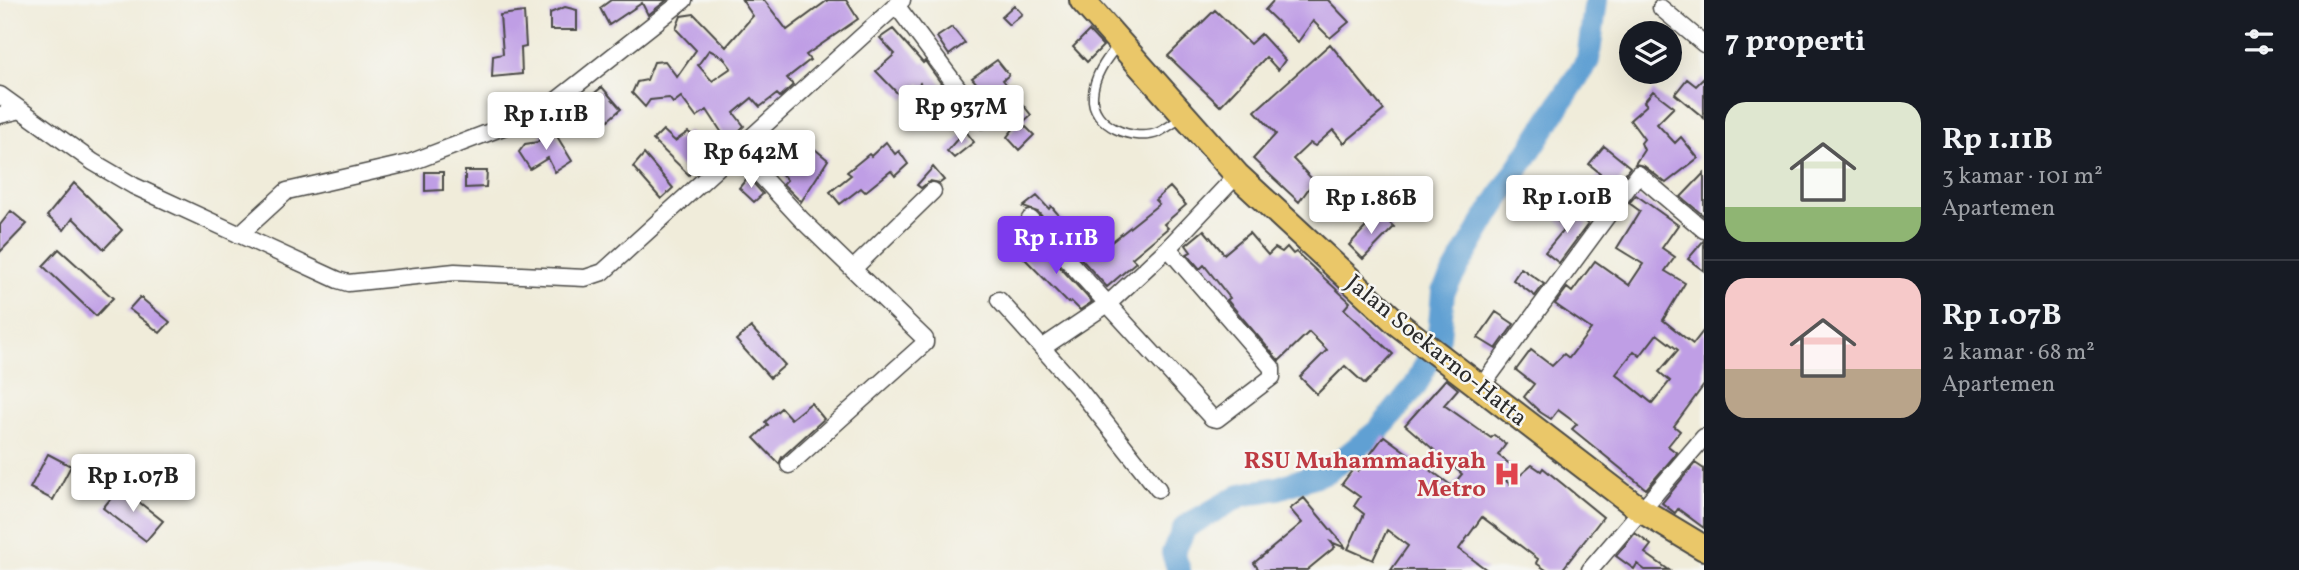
<!DOCTYPE html>
<html lang="id">
<meta charset="utf-8">
<style>
:root{--surface:#171b24;--page:#20242c;--text:#f1f3f6;--muted:#9ea1a6;--line:#363941;--accent:#7c3aed}
body{margin:0;font-family:Vollkorn,serif;background:var(--page);color:var(--text);height:100vh;display:flex;flex-direction:column;font-size:26px;white-space:nowrap}
*{box-sizing:border-box;margin:0}
p{font-size:23px;color:var(--muted)}
.icon{flex:none;width:38px;height:38px;fill:none;stroke:currentColor;stroke-width:2;stroke-linecap:round;stroke-linejoin:round}
.map{position:relative;flex:1;overflow:hidden}
.drawer{display:flex;flex-direction:column;background:var(--surface);width:595px}
.drawer>*{flex:none}
.buttons{position:absolute;left:1619px;top:21px;display:grid;gap:14px}
.buttons a{display:grid;place-items:center;width:63px;height:63px;border-radius:50%;background:var(--surface);box-shadow:0 7px 28px #0002;font-size:35px}
.price{position:absolute;translate:-50% -60px;padding:0 16px;border-radius:7px;background:#fff;color:#222;font-size:23px;line-height:46px;filter:drop-shadow(0 2px 4px #0008)}
.price::after{content:'';position:absolute;left:50%;top:42px;width:21px;height:16px;margin-left:-10px;background:inherit;clip-path:polygon(0 0,100% 0,50% 100%)}
.price.active{background:var(--accent);color:#fff}
ul{padding:0;list-style:none}
li{display:flex;align-items:center;gap:21px;height:175px;padding:0 21px}
li+li{border-top:2px solid var(--line)}
li span{display:grid;place-items:center;flex:none;width:196px;height:140px;border-radius:21px;color:#555}
li>.icon{margin-inline-start:auto}
span .icon{width:84px;height:84px;fill:#fffc;stroke-width:1}
li b{font-size:30px}
h2{display:flex;justify-content:space-between;align-items:center;height:84px;padding:0 21px;font-size:30px}
main{display:flex;flex:1;min-height:0}
.map>svg:first-child{display:block}
.lines{fill:none;stroke-linecap:round;stroke-linejoin:round}
.river{stroke:#60a0d3;stroke-width:24}
.building{fill:#bf9ee5;fill-rule:evenodd}
.service-casing{stroke:#494845;stroke-width:11}
.minor-casing{stroke:#494845;stroke-width:19}
.primary-casing{stroke:#494845;stroke-width:28}
.service{stroke:#fff;stroke-width:8}
.minor{stroke:#fff;stroke-width:16}
.primary{stroke:#eac769;stroke-width:24}
.labels{text-anchor:middle;stroke-width:5;stroke-linejoin:round;paint-order:stroke}
.street-label{font-size:24px;fill:#2b2b2b;stroke:#f6f6f2}
.health-label{font-size:24px;font-weight:bold;fill:#be3a42;stroke:#f6f6f2;text-anchor:end}
</style>
<main>
<div class="map">
<svg width="1704" height="570" viewBox="0 0 1704 570">
<rect width="100%" height="100%" fill="#f6f6f2"/>
<filter id="ink" filterUnits="userSpaceOnUse"><feTurbulence type="fractalNoise" baseFrequency=".0143" numOctaves="2"/><feDisplacementMap in="SourceGraphic" scale="14" xChannelSelector="R" yChannelSelector="G"/><feConvolveMatrix kernelMatrix="1 2 1 2 8 2 1 2 1" color-interpolation-filters="sRGB"/></filter>
<filter id="wash" filterUnits="userSpaceOnUse"><feTurbulence type="fractalNoise" baseFrequency=".00686" numOctaves="4" result="noise"/><feDisplacementMap in="SourceGraphic" scale="28" xChannelSelector="R" yChannelSelector="G"/><feGaussianBlur stdDeviation="1.57" result="paint"/><feColorMatrix in="noise" values="0 0 0 0 0 0 0 0 0 0 0 0 0 0 0 0 0 1.4 0 .05"/><feComposite in="paint" operator="in"/></filter>
<g filter="url(#wash)">
<rect width="100%" height="100%" fill="#f0ecda"/>
<g class="lines">
<path class="river" d="M 1179,570 L 1173,553 L 1185,527 L 1241,495 L 1278,488 L 1328,471 L 1379,430 L 1416,385 L 1439,337 L 1443,292 L 1488,215 L 1588,60 L 1596,0"/>
</g>
<g id="blocks">
<path class="building" d="M 611,0 L 667,0 L 648,15 L 642,3 L 609,25 L 600,8 Z
M 742,0 L 764,0 L 787,30 L 828,0 L 846,0 L 858,19 L 806,55 L 810,60 L 787,78 L 793,85 L 780,97 L 777,94 L 760,107 L 752,98 L 734,113 L 744,126 L 734,136 L 730,133 L 724,136 L 707,110 L 696,117 L 681,97 L 673,103 L 669,98 L 650,100 L 645,107 L 632,93 L 637,82 L 647,80 L 654,62 L 665,61 L 677,77 L 696,50 L 676,29 L 681,16 L 694,14 L 726,47 L 753,16 ZM 709,50 L 723,57 L 731,68 L 712,81 L 698,65 Z
M 1274,0 L 1328,0 L 1349,22 L 1330,38 L 1313,21 L 1298,42 L 1265,10 Z
M 1014,5 L 1022,14 L 1009,25 L 1001,17 Z
M 565,7 L 577,10 L 577,30 L 550,30 L 550,13 Z
M 1215,10 L 1250,44 L 1261,34 L 1285,60 L 1278,70 L 1266,57 L 1220,106 L 1168,56 Z
M 524,12 L 526,47 L 521,48 L 522,74 L 492,77 L 493,56 L 503,54 L 500,15 Z
M 952,27 L 965,43 L 949,55 L 937,37 Z
M 893,29 L 923,63 L 925,61 L 943,86 L 931,97 L 920,83 L 904,100 L 876,71 L 895,54 L 880,38 Z
M 1089,31 L 1103,46 L 1087,62 L 1073,47 Z
M 1330,44 L 1384,110 L 1344,143 L 1333,130 L 1315,146 L 1310,143 L 1293,159 L 1314,181 L 1299,202 L 1253,159 L 1276,134 L 1255,111 Z
M 997,60 L 1009,75 L 1003,80 L 1031,115 L 1022,123 L 1034,135 L 1019,150 L 1007,137 L 1014,128 L 972,78 Z
M 1704,78 L 1704,118 L 1675,94 L 1687,79 L 1696,86 Z
M 602,87 L 621,109 L 606,122 L 585,101 Z
M 1653,91 L 1674,107 L 1657,124 L 1675,143 L 1681,137 L 1698,158 L 1666,183 L 1644,166 L 1635,164 L 1644,150 L 1641,143 L 1644,139 L 1630,120 L 1647,105 L 1644,102 Z
M 544,130 L 555,133 L 572,161 L 555,172 L 548,158 L 530,169 L 519,152 L 525,144 L 538,142 Z
M 663,130 L 675,141 L 688,132 L 708,146 L 689,175 L 653,140 Z
M 965,130 L 974,142 L 954,158 L 947,151 Z
M 781,141 L 801,165 L 810,145 L 828,160 L 801,202 L 783,184 L 787,180 L 765,155 Z
M 886,142 L 895,154 L 899,151 L 908,164 L 895,176 L 891,171 L 865,192 L 861,188 L 840,204 L 830,192 L 851,175 L 847,172 L 869,154 L 871,156 Z
M 1604,146 L 1630,167 L 1603,204 L 1587,192 L 1600,173 L 1589,164 Z
M 644,154 L 673,188 L 661,199 L 633,167 Z
M 933,167 L 944,180 L 940,183 L 930,181 L 921,188 L 917,185 Z
M 465,171 L 487,171 L 486,187 L 465,188 Z
M 425,172 L 443,172 L 443,190 L 425,191 Z
M 1704,173 L 1704,216 L 1681,197 Z
M 748,177 L 763,194 L 754,202 L 739,188 Z
M 74,183 L 122,230 L 104,249 L 73,218 L 64,230 L 47,216 Z
M 1170,187 L 1186,205 L 1164,224 L 1168,228 L 1132,258 L 1136,262 L 1107,287 L 1038,212 L 1023,207 L 1037,196 L 1049,209 L 1051,206 L 1094,256 L 1159,204 L 1155,200 Z
M 1636,195 L 1678,225 L 1662,248 L 1675,257 L 1665,271 L 1685,283 L 1663,320 L 1693,344 L 1704,330 L 1704,385 L 1674,426 L 1680,431 L 1668,446 L 1677,453 L 1646,489 L 1572,429 L 1577,424 L 1558,410 L 1551,419 L 1540,412 L 1524,397 L 1534,384 L 1516,370 L 1531,350 L 1552,366 L 1564,354 L 1569,358 L 1591,329 L 1555,304 L 1567,288 L 1572,292 L 1595,261 L 1629,285 L 1643,264 L 1617,248 L 1640,211 L 1629,203 ZM 1657,334 L 1678,350 L 1659,372 L 1670,381 L 1652,403 L 1616,374 L 1634,351 L 1640,356 Z
M 1567,208 L 1588,224 L 1559,263 L 1545,252 L 1566,227 L 1558,221 Z
M 11,211 L 27,224 L 0,252 L 0,225 Z
M 1379,213 L 1394,227 L 1363,259 L 1349,245 Z
M 1204,230 L 1224,254 L 1249,233 L 1268,255 L 1275,248 L 1282,252 L 1287,247 L 1293,254 L 1296,252 L 1350,302 L 1344,309 L 1393,354 L 1365,384 L 1345,366 L 1317,394 L 1300,377 L 1327,350 L 1309,332 L 1279,361 L 1227,300 L 1230,298 L 1204,265 L 1200,269 L 1187,254 L 1191,252 L 1186,245 Z
M 1704,240 L 1704,271 L 1688,259 Z
M 1037,242 L 1092,302 L 1080,310 L 1071,301 L 1068,303 L 1022,256 Z
M 59,249 L 113,298 L 96,316 L 43,266 Z
M 1521,268 L 1544,284 L 1535,296 L 1513,280 Z
M 140,297 L 170,322 L 160,333 L 129,309 Z
M 1496,312 L 1514,324 L 1496,349 L 1478,338 Z
M 751,327 L 785,365 L 770,378 L 736,340 Z
M 1446,379 L 1458,389 L 1444,405 L 1491,438 L 1494,435 L 1506,444 L 1498,455 L 1515,468 L 1506,481 L 1510,484 L 1532,465 L 1541,471 L 1543,468 L 1603,517 L 1562,570 L 1546,570 L 1536,563 L 1538,559 L 1482,517 L 1459,549 L 1487,570 L 1391,570 L 1408,546 L 1387,530 L 1373,560 L 1348,549 L 1364,514 L 1354,506 L 1360,497 L 1342,484 L 1354,468 L 1358,471 L 1384,436 L 1452,486 L 1462,474 L 1405,425 Z
M 811,403 L 824,419 L 782,457 L 779,464 L 754,438 L 768,425 L 765,422 L 781,408 L 791,419 Z
M 48,454 L 71,466 L 53,500 L 30,488 Z
M 1695,463 L 1704,469 L 1704,528 L 1678,509 L 1675,513 L 1662,503 Z
M 120,487 L 163,521 L 146,541 L 103,508 Z
M 1304,498 L 1346,548 L 1331,542 L 1335,547 L 1307,570 L 1259,570 L 1254,563 L 1302,523 L 1290,509 Z
M 1635,533 L 1651,545 L 1645,553 L 1669,570 L 1645,570 L 1637,564 L 1634,569 L 1616,556 Z"/>
</g>
</g>
<g filter="url(#ink)">
<use href="#blocks" fill-opacity="0" stroke="#494845" stroke-width="2"/>
<g class="lines">
<g class="service-casing">
<path id="service" d="M 1117,46 C 1105,61 1094,76 1093,95 C 1090,126 1135,143 1159,132 C 1167,128 1175,122 1183,117"/>
</g>
<g class="minor-casing">
<path id="minor" d="M 896,5 L 982,120
M 1661,8 L 1704,44
M 0,95 L 93,162 L 134,186 L 338,280 L 348,283 L 455,272 L 585,278 L 603,272 L 902,0
M 0,115 L 21,110
M 737,150 L 801,219 L 925,339 L 925,343 L 789,465
M 1030,219 L 1212,418 L 1217,419 L 1272,377 L 1272,368 L 1168,248
M 239,235 L 287,191 L 409,163 L 542,112 L 684,0
M 854,268 L 933,191
M 999,300 L 1077,387 L 1158,489
M 1042,348 L 1109,303 L 1168,248 L 1237,175
M 1481,387 L 1638,174 L 1704,230
M 1590,570 L 1704,437"/>
</g>
<g class="primary-casing">
<path id="primary" d="M 1082,0 L 1237,175 L 1398,324 L 1641,510 L 1704,548"/>
</g>
<use href="#service" class="service"/>
<use href="#minor" class="minor"/>
<use href="#primary" class="primary"/>
</g>
</g>
<defs>
<g id="hospital-bare" transform="scale(2.1)"><path d="M-5-5h3v3.5h4V-5h3V5h-3V1.5h-4V5h-3Z" fill="#e0444e" stroke="#f6f6f2" stroke-width="2.5" paint-order="stroke"/></g>
</defs>
<g fill-rule="evenodd">
<use href="#hospital-bare" x="1507" y="474"/>
</g>
<g class="labels">
<g class="street-label">
<text transform="translate(1437 350) rotate(39)" y="8">Jalan Soekarno-Hatta</text>
</g>
<g class="health-label">
<text x="1486" y="468">RSU Muhammadiyah<tspan x="1486" dy="28">Metro</tspan></text>
</g>
</g>
</svg>
<div class="buttons">
<a><svg class="icon" aria-label="layers" viewBox="0 0 24 24"><path d="M12 4l9 5-9 5-9-5zM3 14l9 5 9-5"/></svg></a>
</div>
<b class="price" style="left:961px;top:145px">Rp 937M</b>
<b class="price" style="left:546px;top:152px">Rp 1.11B</b>
<b class="price" style="left:751px;top:190px">Rp 642M</b>
<b class="price" style="left:1567px;top:235px">Rp 1.01B</b>
<b class="price" style="left:1371px;top:236px">Rp 1.86B</b>
<b class="price active" style="left:1056px;top:276px">Rp 1.11B</b>
<b class="price" style="left:133px;top:514px">Rp 1.07B</b>
</div>
<section class="drawer">
<h2>7 properti<svg class="icon" aria-label="filters" viewBox="0 0 24 24"><path d="M4 7h16M4 17h16"/><circle cx="9" cy="7" r="2"/><circle cx="15" cy="17" r="2"/></svg></h2>
<ul>
<li><span style="background:linear-gradient(#dfe7d0 75%,#8fb573 0)"><svg class="icon" aria-label="home" viewBox="0 0 24 24"><path d="M3 11l9-7 9 7M6 9v11h12V9"/></svg></span><div><b>Rp 1.11B</b><p>3 kamar · 101 m²</p><p>Apartemen</p></div></li>
<li><span style="background:linear-gradient(#f6c9c9 65%,#b9a48a 0)"><svg class="icon" aria-label="home" viewBox="0 0 24 24"><path d="M3 11l9-7 9 7M6 9v11h12V9"/></svg></span><div><b>Rp 1.07B</b><p>2 kamar · 68 m²</p><p>Apartemen</p></div></li>
</ul>
</section>
</main>
